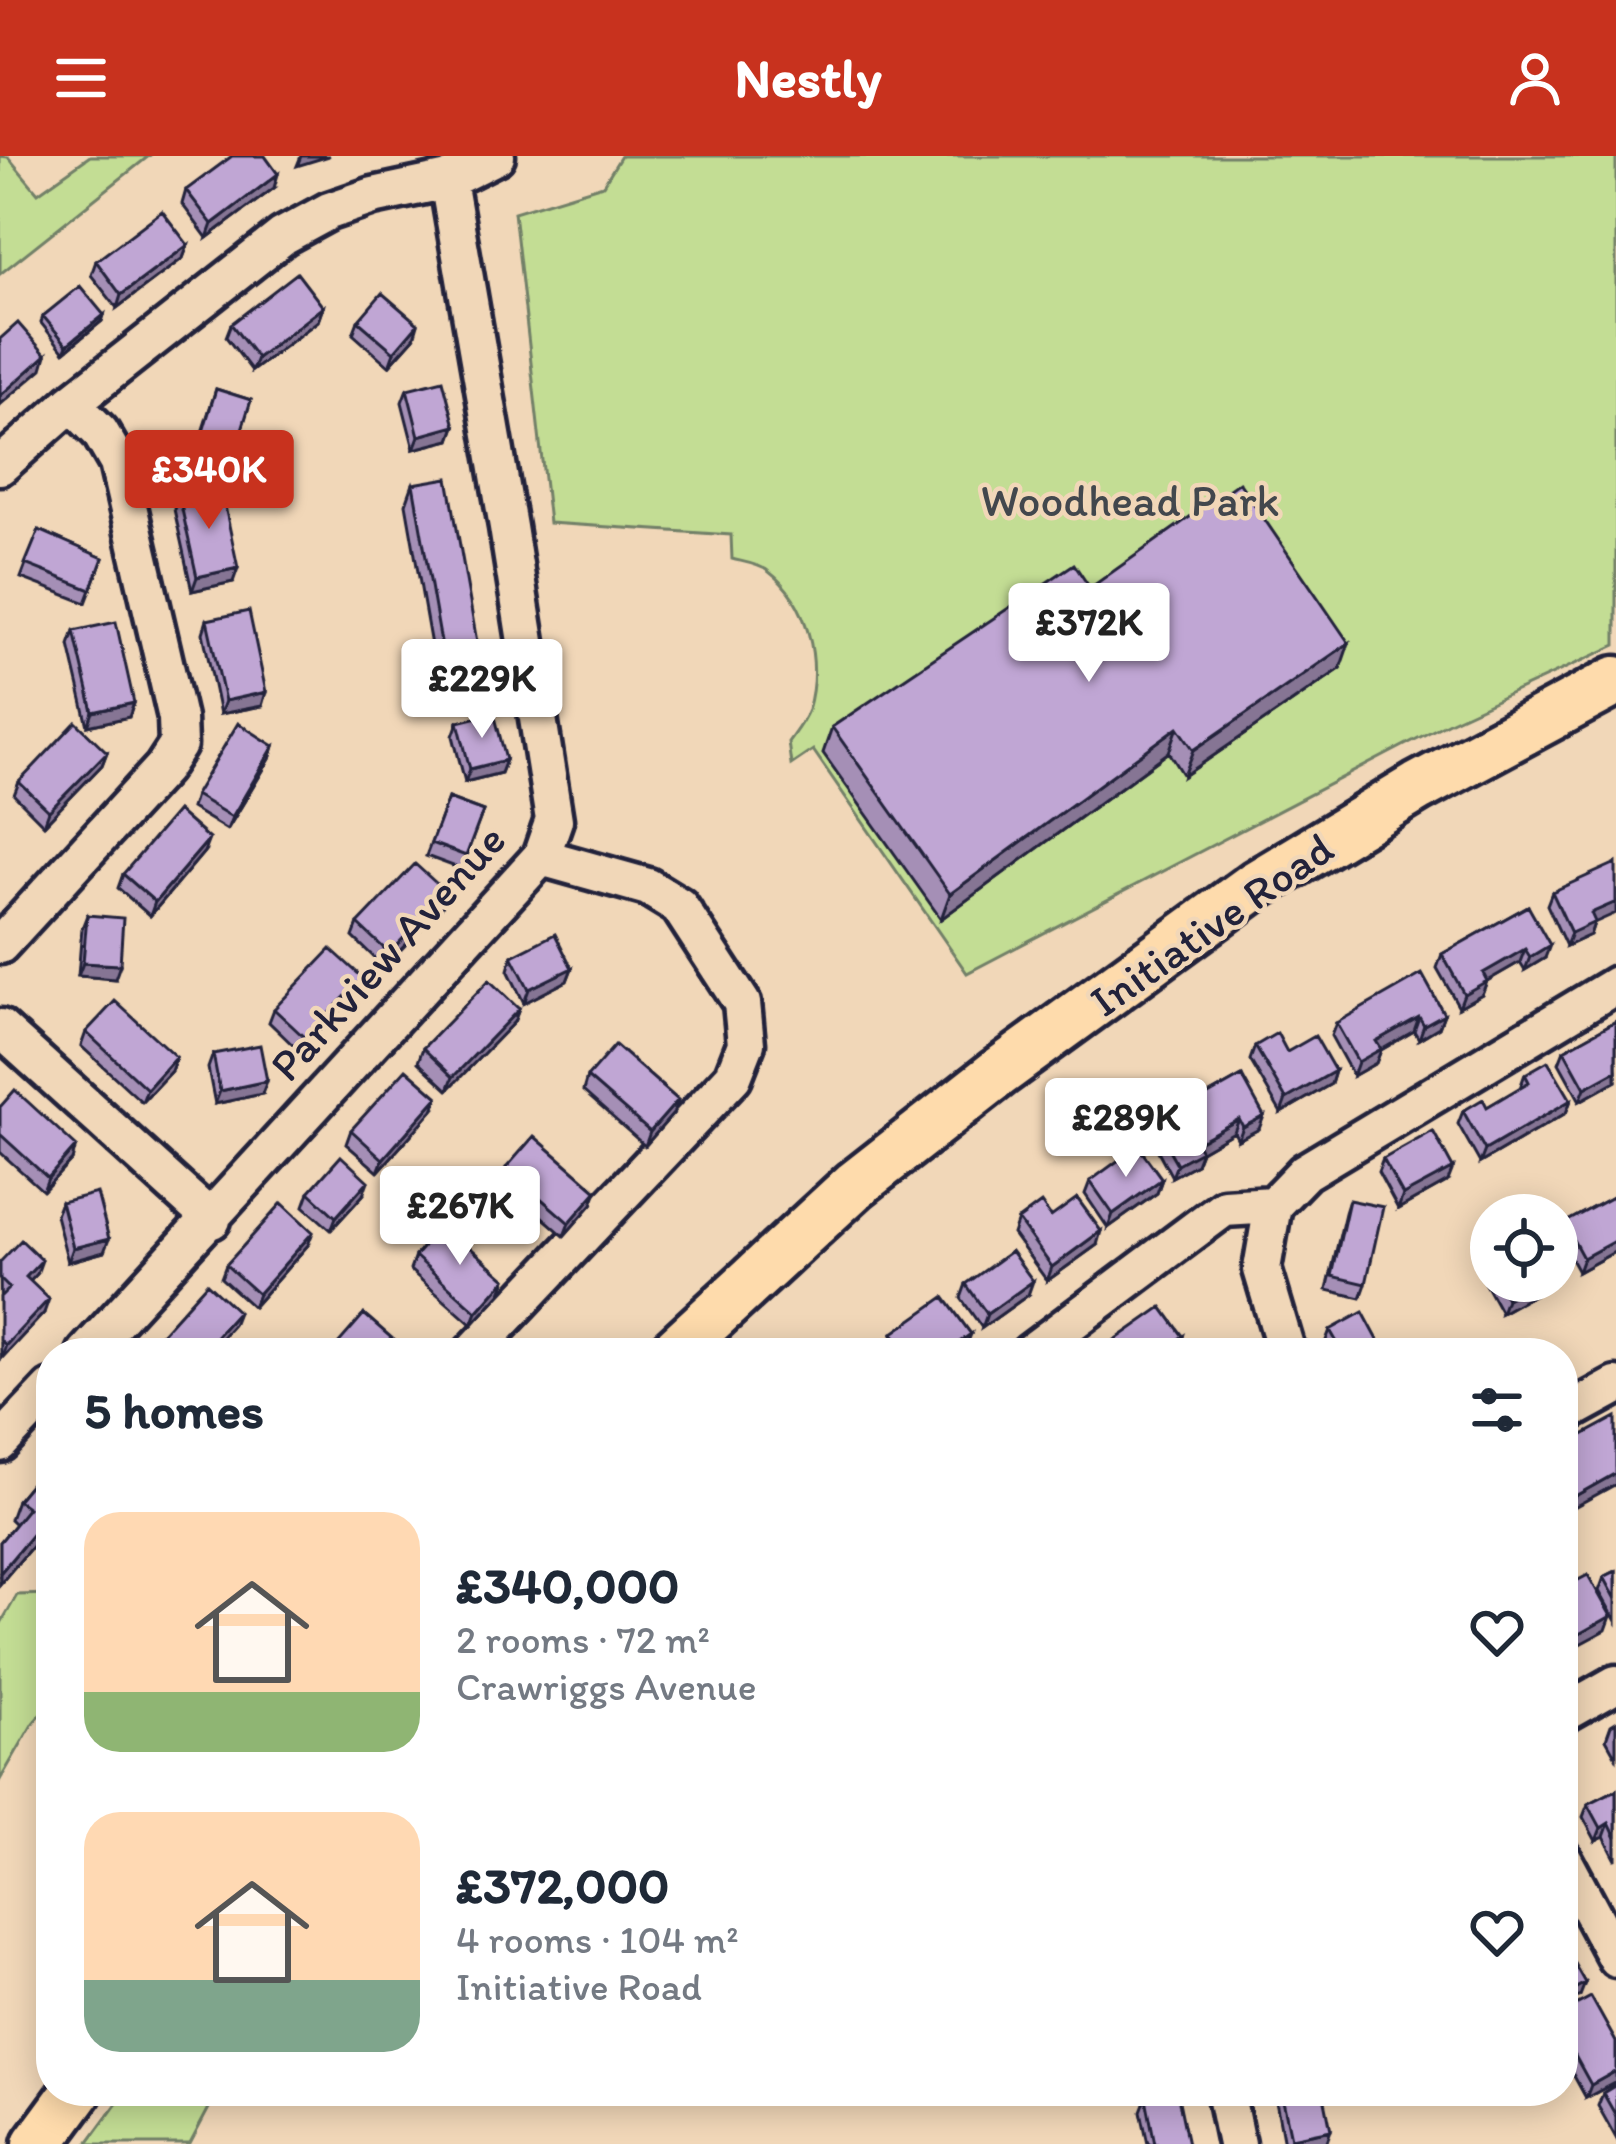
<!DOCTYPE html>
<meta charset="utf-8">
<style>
:root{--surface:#fff;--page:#f6f6f7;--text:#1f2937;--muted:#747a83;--accent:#c8321e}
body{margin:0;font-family:Itim,sans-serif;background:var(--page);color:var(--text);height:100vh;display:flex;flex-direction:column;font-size:45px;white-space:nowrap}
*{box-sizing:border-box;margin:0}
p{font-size:39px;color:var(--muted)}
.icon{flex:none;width:66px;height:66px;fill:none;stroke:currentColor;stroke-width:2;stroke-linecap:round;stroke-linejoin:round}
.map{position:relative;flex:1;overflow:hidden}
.sheet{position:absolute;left:36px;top:1182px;width:1542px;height:768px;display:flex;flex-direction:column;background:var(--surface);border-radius:48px;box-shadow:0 6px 30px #0003}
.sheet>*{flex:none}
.controls{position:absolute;left:1470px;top:1038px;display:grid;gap:24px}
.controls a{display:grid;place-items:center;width:108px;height:108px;border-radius:50%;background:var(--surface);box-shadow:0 6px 30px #0003;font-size:60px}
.price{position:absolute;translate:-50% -102px;padding:0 27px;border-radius:12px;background:#fff;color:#222;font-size:39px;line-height:78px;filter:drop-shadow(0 3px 6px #0008)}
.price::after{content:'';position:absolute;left:50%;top:72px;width:36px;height:27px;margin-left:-18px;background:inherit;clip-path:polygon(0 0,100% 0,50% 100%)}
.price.on{background:var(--accent);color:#fff}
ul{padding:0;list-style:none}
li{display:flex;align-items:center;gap:36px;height:300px;padding:0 48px}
li span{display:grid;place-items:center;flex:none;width:336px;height:240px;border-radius:36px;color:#555}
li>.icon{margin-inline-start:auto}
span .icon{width:144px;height:144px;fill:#fffc;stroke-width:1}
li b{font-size:51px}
h2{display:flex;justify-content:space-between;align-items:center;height:144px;padding:0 48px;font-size:51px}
header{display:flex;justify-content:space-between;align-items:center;height:156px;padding:0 48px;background:var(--accent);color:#fff;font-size:54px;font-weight:700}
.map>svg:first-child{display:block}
.green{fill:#c3dd94;stroke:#728068;stroke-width:3}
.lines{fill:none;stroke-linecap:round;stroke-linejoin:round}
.minor-casing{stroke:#22223b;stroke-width:45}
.major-casing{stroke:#22223b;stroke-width:57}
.minor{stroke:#f1d7b8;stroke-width:36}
.major{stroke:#fedbac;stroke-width:48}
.wall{fill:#a58fb6;stroke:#22223b;stroke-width:3}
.shaded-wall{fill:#867494;stroke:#22223b;stroke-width:3}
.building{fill:#c0a6d4;stroke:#22223b;stroke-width:3}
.labels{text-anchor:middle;stroke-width:9;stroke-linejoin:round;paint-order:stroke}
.park-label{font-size:45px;fill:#42474d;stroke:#f1d7b8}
.street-label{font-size:45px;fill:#22223b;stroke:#f1d7b8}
</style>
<header><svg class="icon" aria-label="menu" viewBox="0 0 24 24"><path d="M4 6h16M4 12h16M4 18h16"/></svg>Nestly<svg class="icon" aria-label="person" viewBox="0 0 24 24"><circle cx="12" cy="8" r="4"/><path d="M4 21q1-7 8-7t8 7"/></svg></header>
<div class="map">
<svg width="1616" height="1988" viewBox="0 0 1616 1988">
<rect width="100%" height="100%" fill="#f1d7b8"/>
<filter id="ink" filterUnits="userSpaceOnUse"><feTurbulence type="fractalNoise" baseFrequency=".00833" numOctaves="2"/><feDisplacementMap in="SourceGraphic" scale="24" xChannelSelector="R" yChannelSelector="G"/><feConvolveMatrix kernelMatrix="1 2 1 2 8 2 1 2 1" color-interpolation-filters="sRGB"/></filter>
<g filter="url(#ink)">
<path class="green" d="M 0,0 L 8,1 L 38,37 L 90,0 L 149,0 L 0,118 Z
M 621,0 L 1616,0 L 1616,489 L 1451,565 L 967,817 L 813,594 L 791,609 L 788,586 C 795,576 804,565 808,554 C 822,506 809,446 768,415 C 759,408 743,406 732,403 L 731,379 L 549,367 L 514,56 L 603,29 Z
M 51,1438 L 51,1546 L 33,1567 L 0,1624 L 0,1469 L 17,1439 Z
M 126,1935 L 218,1935 L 190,1988 L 87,1988 Z"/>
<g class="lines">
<g class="minor-casing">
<path id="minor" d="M 0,310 L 71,247 L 283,80 L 329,55 L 373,40 L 448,24 L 496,0
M 0,789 L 163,612 L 178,589 L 177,562 L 118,307 L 100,276 L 71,247
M 0,872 L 212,1064
M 1273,1049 L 1262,1113 L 1287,1197
M 86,1197 L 541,701 L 554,664 L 508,371 L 448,24
M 472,1197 L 733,921 L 746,888 L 742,847 L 679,750 L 648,731 L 541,701
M 1030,1197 L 1224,1052 L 1273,1049 L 1305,1016 L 1616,829
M 1563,1259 L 1616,1230
M 0,1287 L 51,1233
M 1563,1558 L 1616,1528
M 1563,1703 L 1616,1802
M 1225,1935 L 1236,1988"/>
</g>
<g class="major-casing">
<path id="major" d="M 673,1197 L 855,1029 L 998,917 L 1256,729 L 1418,631 L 1616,525
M 38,1988 L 77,1935"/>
</g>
<use href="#minor" class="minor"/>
<use href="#major" class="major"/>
</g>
<path class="wall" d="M 274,32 L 207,82 L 182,48 L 186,34 Z
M 188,89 L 183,102 L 117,152 L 91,119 L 96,105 Z
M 323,151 L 318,165 L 252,215 L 226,181 L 231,168 Z
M 104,159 L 102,165 L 64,196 L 41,167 L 43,160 Z
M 358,165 L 414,182 L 389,210 L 353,178 Z
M 216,233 L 251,244 L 232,303 L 197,292 Z
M 407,233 L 455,270 L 450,284 L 414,293 L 402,246 Z
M 413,328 L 473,523 L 438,529 L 406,348 Z
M 179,340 L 233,426 L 192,435 L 174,353 Z
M 39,374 L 103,402 L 86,447 L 21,422 Z
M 1090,432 L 1340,513 L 1184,620 L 1169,596 L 941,763 L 823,597 L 832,571 Z
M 207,464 L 262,550 L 220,558 L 203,477 Z
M 74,475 L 134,547 L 129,561 L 88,570 L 69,489 Z
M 458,566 L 506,604 L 501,617 L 465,626 L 453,580 Z
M 274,590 L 270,603 L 227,674 L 191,652 L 195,639 Z
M 107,596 L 102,609 L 44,669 L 14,639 L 19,626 Z
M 448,642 L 483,655 L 461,713 L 426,700 Z
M 204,696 L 150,760 L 118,732 L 123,718 Z
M 1552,736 L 1594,767 L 1590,779 L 1566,790 L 1547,749 Z
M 447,737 L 442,751 L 384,811 L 353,781 L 358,768 Z
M 1528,750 L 1545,802 L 1525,814 L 1520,806 L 1487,825 L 1482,838 L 1459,851 L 1437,812 L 1442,798 Z
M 87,759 L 115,823 L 78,820 L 82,772 Z
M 512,800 L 572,812 L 567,825 L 524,847 L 508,814 Z
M 358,836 L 300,896 L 269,866 L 274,853 Z
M 519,853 L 514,866 L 448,934 L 418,906 L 423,892 Z
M 1444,858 L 1439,871 L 1419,883 L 1414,875 L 1381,894 L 1376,907 L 1353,920 L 1331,880 L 1336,867 Z
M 1616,865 L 1616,925 L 1580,945 L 1559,907 L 1564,894 Z
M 86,876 L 176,901 L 171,915 L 142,946 L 81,890 Z
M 1255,890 L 1287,896 L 1335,915 L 1331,928 L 1281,957 L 1250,904 Z
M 213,898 L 262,938 L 215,948 L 208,912 Z
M 1525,918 L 1571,944 L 1566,957 L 1480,1007 L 1458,968 L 1463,955 L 1487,951 L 1520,932 Z
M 1242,920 L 1259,973 L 1238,984 L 1234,976 L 1201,995 L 1196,1008 L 1172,1021 L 1151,982 L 1155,969 Z
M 587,921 L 673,958 L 645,990 L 583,935 Z
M 0,951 L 72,1004 L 43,1035 L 0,996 Z
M 433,954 L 378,1016 L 346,988 L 351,974 Z
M 1383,1003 L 1448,1025 L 1398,1053 L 1378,1016 Z
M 506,1012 L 592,1048 L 564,1080 L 501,1025 Z
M 1162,1023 L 1157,1037 L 1108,1072 L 1085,1038 L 1090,1025 Z
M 309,1036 L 363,1039 L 331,1074 L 304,1050 Z
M 1616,1039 L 1616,1095 L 1578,1116 L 1559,1081 L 1564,1067 Z
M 1349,1044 L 1366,1128 L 1361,1142 L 1327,1134 L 1345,1057 Z
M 61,1046 L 104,1096 L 68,1106 L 56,1059 Z
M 1051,1061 L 1097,1089 L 1047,1125 L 1013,1078 L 1018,1064 Z
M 308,1089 L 253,1151 L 221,1122 L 226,1109 Z
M 415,1100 L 501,1137 L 472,1169 L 410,1114 Z
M 1491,1104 L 1491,1125 L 1554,1125 L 1553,1128 L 1501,1157 L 1481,1121 L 1486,1107 Z
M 0,1106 L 37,1118 L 30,1125 L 44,1157 L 1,1203 Z
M 966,1128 L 1028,1139 L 982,1172 L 961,1142 Z
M 1330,1174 L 1385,1197 L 1331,1197 L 1325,1187 Z
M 893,1177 L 966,1191 L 958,1197 L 893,1197 L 889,1191 Z
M 1183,1180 L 1178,1193 L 1173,1197 L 1111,1197 L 1115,1184 Z
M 51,1303 L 51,1368 L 0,1428 L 0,1386 L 15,1368 L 10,1363 L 17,1344 Z
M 1616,1415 L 1616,1465 L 1599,1435 L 1604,1421 Z
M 1616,1566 L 1616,1601 L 1606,1583 L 1611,1569 Z
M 1616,1634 L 1616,1704 L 1604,1681 L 1596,1685 L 1583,1661 L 1588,1648 Z
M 1563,1856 L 1616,1886 L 1616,1926 L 1586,1942 L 1563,1900 Z
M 1616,1929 L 1616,1982 L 1598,1950 L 1603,1937 Z
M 1274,1935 L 1323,1935 L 1326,1988 L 1284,1988 Z
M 1146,1942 L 1188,1988 L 1148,1988 L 1141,1955 Z"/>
<path class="shaded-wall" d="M 301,0 L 329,0 L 297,10 Z
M 278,18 L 274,32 L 207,82 L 212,68 Z
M 188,89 L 183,102 L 117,152 L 121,139 Z
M 323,151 L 318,165 L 252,215 L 257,202 Z
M 104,159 L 102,165 L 64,196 L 67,189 Z
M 418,168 L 414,182 L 389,210 L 394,196 Z
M 46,199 L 42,213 L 0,249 L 0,240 Z
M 455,270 L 450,284 L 414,293 L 419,280 Z
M 238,412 L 233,426 L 192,435 L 197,421 Z
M 1349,487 L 1340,513 L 1184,620 L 1194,594 Z
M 480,503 L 473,523 L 438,529 L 445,509 Z
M 266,536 L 262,550 L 220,558 L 225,545 Z
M 134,547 L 129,561 L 88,570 L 93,556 Z
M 1178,571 L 1169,596 L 941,763 L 950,738 Z
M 274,590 L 270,603 L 227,674 L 232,661 Z
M 107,596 L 102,609 L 44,669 L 49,655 Z
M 506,604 L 501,617 L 465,626 L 470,613 Z
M 209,683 L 204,696 L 150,760 L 155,746 Z
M 447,737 L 442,751 L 384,811 L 389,797 Z
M 1616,746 L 1616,757 L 1594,767 L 1590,779 L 1566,790 L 1571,777 L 1591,757 Z
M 1550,789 L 1545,802 L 1525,814 L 1530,801 Z
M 1525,793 L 1520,806 L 1487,825 L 1482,838 L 1459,851 L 1464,838 L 1483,817 Z
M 83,807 L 120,809 L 115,823 L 78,820 Z
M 572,812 L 567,825 L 524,847 L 529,833 Z
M 363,822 L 358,836 L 300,896 L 305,882 Z
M 519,853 L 514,866 L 448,934 L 453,921 Z
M 1444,858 L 1439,871 L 1419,883 L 1424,869 Z
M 1419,861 L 1414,875 L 1381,894 L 1376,907 L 1353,920 L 1358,906 L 1376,885 Z
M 176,901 L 171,915 L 142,946 L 147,933 Z
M 1335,915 L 1331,928 L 1281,957 L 1286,943 Z
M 1616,915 L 1616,925 L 1580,945 L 1585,932 Z
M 267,925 L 262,938 L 215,948 L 220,935 Z
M 438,941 L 433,954 L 378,1016 L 383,1003 Z
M 678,944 L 673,958 L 645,990 L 650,976 Z
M 1571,944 L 1566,957 L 1480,1007 L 1485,994 Z
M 1264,960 L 1259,973 L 1238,984 L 1243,971 Z
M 1239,963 L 1234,976 L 1201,995 L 1196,1008 L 1172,1021 L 1177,1008 L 1196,987 Z
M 76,990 L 72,1004 L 43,1035 L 48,1022 Z
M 1453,1012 L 1448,1025 L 1398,1053 L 1403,1039 Z
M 1162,1023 L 1157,1037 L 1108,1072 L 1113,1058 Z
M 368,1025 L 363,1039 L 331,1074 L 336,1061 Z
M 597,1035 L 592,1048 L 564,1080 L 569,1067 Z
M 1101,1075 L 1097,1089 L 1047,1125 L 1052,1111 Z
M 313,1076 L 308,1089 L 253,1151 L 258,1138 Z
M 109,1083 L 104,1096 L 68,1106 L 73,1092 Z
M 1616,1084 L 1616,1095 L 1578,1116 L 1583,1102 Z
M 42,1104 L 37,1118 L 21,1135 L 26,1121 Z
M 506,1123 L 501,1137 L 472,1169 L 477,1156 Z
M 1033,1125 L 1028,1139 L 982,1172 L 987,1158 Z
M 1539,1125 L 1554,1125 L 1553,1128 L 1501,1157 L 1506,1143 Z
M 49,1143 L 44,1157 L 1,1203 L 6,1189 Z
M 238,1156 L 233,1169 L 208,1197 L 201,1197 Z
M 971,1178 L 966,1191 L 958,1197 L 944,1197 Z
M 1183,1180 L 1178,1193 L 1173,1197 L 1159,1197 Z
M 1616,1317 L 1616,1328 L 1563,1357 L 1568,1344 Z
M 51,1356 L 51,1368 L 0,1428 L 0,1417 Z
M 1611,1460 L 1606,1474 L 1563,1497 L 1563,1487 Z
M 1609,1667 L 1604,1681 L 1596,1685 L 1601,1672 Z
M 1585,1827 L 1580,1840 L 1563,1850 L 1563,1839 Z
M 1616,1915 L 1616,1926 L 1586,1942 L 1591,1929 Z
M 1331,1974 L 1326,1988 L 1289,1988 L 1291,1982 Z"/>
<path class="building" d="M 232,0 L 265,0 L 278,18 L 212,68 L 186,34 Z
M 162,55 L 188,89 L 121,139 L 96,105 Z
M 297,117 L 323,151 L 257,202 L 231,168 Z
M 80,130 L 104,159 L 67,189 L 43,160 Z
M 382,137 L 418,168 L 394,196 L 358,165 Z
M 18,167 L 46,199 L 0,240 L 0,183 Z
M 443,224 L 455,270 L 419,280 L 407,233 Z
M 216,233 L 251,244 L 237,290 L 202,279 Z
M 448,322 L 480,503 L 445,509 L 413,328 Z
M 1239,326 L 1349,487 L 1194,594 L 1178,571 L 950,738 L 832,571 L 1074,408 L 1090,432 Z
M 221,331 L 238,412 L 197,421 L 179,340 Z
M 39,374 L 103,402 L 91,434 L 25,408 Z
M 249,455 L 266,536 L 225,545 L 207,464 Z
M 116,466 L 134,547 L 93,556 L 74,475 Z
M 494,557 L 506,604 L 470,613 L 458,566 Z
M 76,566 L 107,596 L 49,655 L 19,626 Z
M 238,567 L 274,590 L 232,661 L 195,639 Z
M 448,642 L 483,655 L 466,700 L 431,687 Z
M 177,655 L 209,683 L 155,746 L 123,718 Z
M 1616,707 L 1616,746 L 1591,757 L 1595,766 L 1571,777 L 1552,736 Z
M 415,708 L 447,737 L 389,797 L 358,768 Z
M 1528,750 L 1550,789 L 1530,801 L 1525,793 L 1483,817 L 1487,825 L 1464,838 L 1442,798 Z
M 87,759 L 123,762 L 120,809 L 83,807 Z
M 555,778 L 572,812 L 529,833 L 512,800 Z
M 331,793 L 363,822 L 305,882 L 274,853 Z
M 1422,818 L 1444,858 L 1424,869 L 1419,861 L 1376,885 L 1381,893 L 1358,906 L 1336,867 Z
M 489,824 L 519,853 L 453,921 L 423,892 Z
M 115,845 L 176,901 L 147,933 L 86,876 Z
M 1616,865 L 1616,915 L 1585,932 L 1564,894 Z
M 1277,877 L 1287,896 L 1315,880 L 1335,915 L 1286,943 L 1255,890 Z
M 260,889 L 267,925 L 220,935 L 213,898 Z
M 615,889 L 678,944 L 650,976 L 587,921 Z
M 1548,905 L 1571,944 L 1485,994 L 1463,955 L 1483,943 L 1487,951 L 1529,926 L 1525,918 Z
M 406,913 L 438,941 L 383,1003 L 351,974 Z
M 1242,920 L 1264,960 L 1243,971 L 1239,963 L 1196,987 L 1201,995 L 1177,1008 L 1155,969 Z
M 15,934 L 76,990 L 48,1022 L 0,978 L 0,951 Z
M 1433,975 L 1453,1012 L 1403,1039 L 1383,1003 Z
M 534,980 L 597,1035 L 569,1067 L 506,1012 Z
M 1138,990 L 1162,1023 L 1113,1058 L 1090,1025 Z
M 341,1000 L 368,1025 L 336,1061 L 309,1036 Z
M 97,1037 L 109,1083 L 73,1092 L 61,1046 Z
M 1616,1039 L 1616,1084 L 1583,1102 L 1564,1067 Z
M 1077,1042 L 1101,1075 L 1052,1111 L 1018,1064 L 1041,1047 L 1051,1061 Z
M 1349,1044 L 1383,1051 L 1366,1128 L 1332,1120 Z
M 282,1047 L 313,1076 L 258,1138 L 226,1109 Z
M 443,1068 L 506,1123 L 477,1156 L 415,1100 Z
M 21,1084 L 42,1104 L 26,1121 L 49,1143 L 6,1189 L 0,1184 L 0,1141 L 9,1132 L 0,1123 L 0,1106 Z
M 1011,1095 L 1033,1125 L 987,1158 L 966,1128 Z
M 1496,1125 L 1539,1125 L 1506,1143 Z
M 207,1127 L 238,1156 L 201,1197 L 160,1197 L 151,1189 Z
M 944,1141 L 971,1178 L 944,1197 L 908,1197 L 893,1177 Z
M 1162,1151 L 1183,1180 L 1159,1197 L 1125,1197 L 1115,1184 Z
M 1363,1156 L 1385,1197 L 1343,1197 L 1330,1174 Z
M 364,1158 L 409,1197 L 344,1197 L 336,1190 Z
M 1228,1185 L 1235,1197 L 1207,1197 Z
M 1616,1261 L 1616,1317 L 1568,1344 L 1563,1335 L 1563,1290 Z
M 51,1303 L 51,1356 L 0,1417 L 0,1386 L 28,1352 L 17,1344 Z
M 1616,1415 L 1616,1443 L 1604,1421 Z
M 1588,1419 L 1611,1460 L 1563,1487 L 1563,1432 Z
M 1616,1634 L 1616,1682 L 1609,1667 L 1601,1672 L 1588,1648 Z
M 1563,1788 L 1585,1827 L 1563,1839 Z
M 1591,1841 L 1616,1886 L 1616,1915 L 1591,1929 L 1563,1878 L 1563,1856 Z
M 1616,1929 L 1616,1960 L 1603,1937 Z
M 1281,1935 L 1323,1935 L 1331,1974 L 1291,1982 Z
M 1177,1936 L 1188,1988 L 1155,1988 L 1146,1942 Z"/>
</g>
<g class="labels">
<g class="park-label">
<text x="1130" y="360">Woodhead Park</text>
</g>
<g class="street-label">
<text transform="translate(1211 768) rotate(-35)" y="16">Initiative Road</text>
<text transform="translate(387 796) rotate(-48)" y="16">Parkview Avenue</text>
</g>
</g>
</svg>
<div class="controls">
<a><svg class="icon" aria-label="locate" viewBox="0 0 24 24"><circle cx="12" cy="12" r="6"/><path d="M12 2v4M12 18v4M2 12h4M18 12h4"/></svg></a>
</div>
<b class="price on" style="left:209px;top:376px">£340K</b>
<b class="price" style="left:1089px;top:529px">£372K</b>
<b class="price" style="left:482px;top:585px">£229K</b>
<b class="price" style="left:1126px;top:1024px">£289K</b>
<b class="price" style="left:460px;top:1112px">£267K</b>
<section class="sheet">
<h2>5 homes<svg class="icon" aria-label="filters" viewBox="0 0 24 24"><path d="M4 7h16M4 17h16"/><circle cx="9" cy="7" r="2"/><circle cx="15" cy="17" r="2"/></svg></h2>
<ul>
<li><span style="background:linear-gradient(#ffd9b3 75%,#8fb573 0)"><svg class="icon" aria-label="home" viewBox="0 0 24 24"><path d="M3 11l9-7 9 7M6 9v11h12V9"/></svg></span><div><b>£340,000</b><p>2 rooms · 72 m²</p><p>Crawriggs Avenue</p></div><svg class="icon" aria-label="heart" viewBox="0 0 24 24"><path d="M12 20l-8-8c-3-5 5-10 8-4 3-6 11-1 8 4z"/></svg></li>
<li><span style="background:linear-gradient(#ffd9b3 70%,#7fa58c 0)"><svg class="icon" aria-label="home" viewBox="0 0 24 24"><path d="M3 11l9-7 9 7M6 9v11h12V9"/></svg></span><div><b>£372,000</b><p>4 rooms · 104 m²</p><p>Initiative Road</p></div><svg class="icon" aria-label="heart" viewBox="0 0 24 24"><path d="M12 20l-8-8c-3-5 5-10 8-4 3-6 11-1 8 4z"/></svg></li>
</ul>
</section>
</div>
